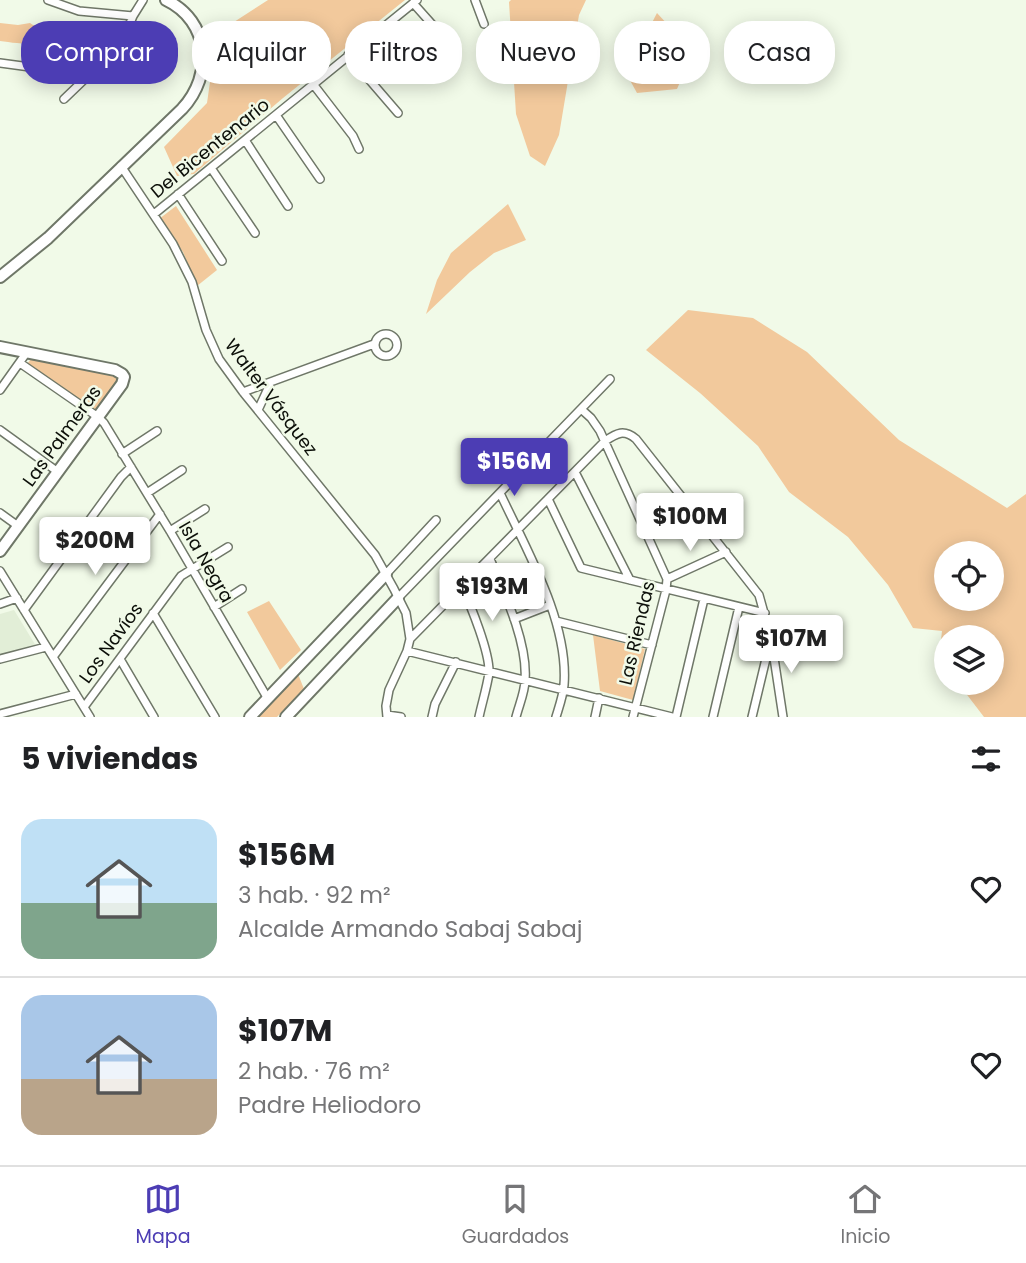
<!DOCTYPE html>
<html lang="es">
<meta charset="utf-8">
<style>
:root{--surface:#fff;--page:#f2f2f2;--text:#202124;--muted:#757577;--line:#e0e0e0;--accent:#4c3db4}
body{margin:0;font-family:Poppins,sans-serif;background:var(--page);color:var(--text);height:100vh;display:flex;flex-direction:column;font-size:26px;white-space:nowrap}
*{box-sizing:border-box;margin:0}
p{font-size:23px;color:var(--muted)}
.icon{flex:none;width:38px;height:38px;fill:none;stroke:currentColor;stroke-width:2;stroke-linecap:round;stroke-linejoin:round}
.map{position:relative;height:717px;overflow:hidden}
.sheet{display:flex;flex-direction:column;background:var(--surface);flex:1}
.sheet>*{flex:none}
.top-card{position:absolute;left:21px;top:21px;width:985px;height:63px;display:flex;gap:14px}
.controls{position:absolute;left:934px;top:541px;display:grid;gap:14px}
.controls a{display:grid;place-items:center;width:70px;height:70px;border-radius:50%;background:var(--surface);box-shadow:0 4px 18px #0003;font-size:35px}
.price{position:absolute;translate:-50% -60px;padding:0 16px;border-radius:7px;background:#fff;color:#222;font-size:23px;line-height:46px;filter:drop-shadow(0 2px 4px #0008)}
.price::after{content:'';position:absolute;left:50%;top:42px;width:21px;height:16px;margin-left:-10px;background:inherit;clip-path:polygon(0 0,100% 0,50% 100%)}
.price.selected{background:var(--accent);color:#fff}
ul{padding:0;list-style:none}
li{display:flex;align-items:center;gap:21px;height:175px;padding:0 21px}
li+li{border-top:2px solid var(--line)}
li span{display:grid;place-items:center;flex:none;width:196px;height:140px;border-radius:21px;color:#555}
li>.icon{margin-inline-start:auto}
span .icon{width:84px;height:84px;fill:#fffc;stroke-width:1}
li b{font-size:30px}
h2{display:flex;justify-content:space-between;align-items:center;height:84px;padding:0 21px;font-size:30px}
.chip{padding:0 24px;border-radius:28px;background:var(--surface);box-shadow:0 4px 18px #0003;font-size:24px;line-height:63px}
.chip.selected{background:var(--accent);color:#fff}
.tabs{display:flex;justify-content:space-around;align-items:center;height:98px;border-top:2px solid var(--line);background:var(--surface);font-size:19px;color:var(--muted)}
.tabs a{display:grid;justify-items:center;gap:4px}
.tabs .selected{color:var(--accent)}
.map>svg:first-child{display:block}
.built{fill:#e2eed7}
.green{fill:#f2c99c;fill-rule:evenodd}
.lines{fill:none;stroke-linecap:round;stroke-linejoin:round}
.street-casing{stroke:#6f7768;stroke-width:10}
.secondary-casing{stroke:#6f7768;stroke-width:14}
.street{stroke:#fff;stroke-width:7}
.secondary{stroke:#fff;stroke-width:10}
.labels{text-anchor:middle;stroke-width:5;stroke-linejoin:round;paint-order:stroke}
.street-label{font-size:18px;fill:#0c0f09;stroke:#f1fae8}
</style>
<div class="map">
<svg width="1026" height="717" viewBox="0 0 1026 717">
<rect width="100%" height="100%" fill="#f1fae8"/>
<path class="built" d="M 14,610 L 36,646 L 0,656 L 0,614 Z"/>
<path class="green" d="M 268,0 L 405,0 L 283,98 L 194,174 L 177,176 L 164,147 L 207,103 L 217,33 Z
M 511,0 L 586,0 L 579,15 L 559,135 L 545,166 L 530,156 L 516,114 L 509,2 Z
M 657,13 L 693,52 L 677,89 L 637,93 L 626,73 Z
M 0,23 L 18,25 L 30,23 L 33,25 L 57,29 L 75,26 L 125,28 L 118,37 L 107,39 L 74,36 C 55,48 21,44 0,41 Z
M 508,204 L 526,240 L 494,253 L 470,272 L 426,314 L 437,280 L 451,253 Z
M 176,206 L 217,270 L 197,286 L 183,252 L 159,219 Z
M 688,310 L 753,318 L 807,352 L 899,440 L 1007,508 L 1026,494 L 1026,717 L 984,717 L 958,683 L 992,682 L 992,637 L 947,637 L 947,668 L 939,657 L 942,631 L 913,628 L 888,585 L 848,537 L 789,492 L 758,446 L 700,393 L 646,350 ZM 947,553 L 992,553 L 992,598 L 947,598 Z
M 32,358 L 113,374 L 118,377 L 119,380 L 96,413 L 26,365 Z
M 269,601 L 301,650 L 280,670 L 247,612 Z
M 593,635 L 645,649 L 633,700 L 600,691 Z
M 298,674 L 304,689 L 277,717 L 255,717 Z"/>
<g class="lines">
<g class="street-casing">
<path id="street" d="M 48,0 L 79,11 L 133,16
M 475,0 L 484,24
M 413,3 L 455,50
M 380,28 L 422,76
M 348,55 L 398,113
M 0,63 L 89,75 L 113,57 L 119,50 L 133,16 L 143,0
M 313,84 L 353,136 L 359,149
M 64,99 L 89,75
M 276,115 L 320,179
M 245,140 L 288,206
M 121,166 L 173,244 L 192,282 L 206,330 L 219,359 L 243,392 L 375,555 L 394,589 L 406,613 L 410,639 L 407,651 L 389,690 L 386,706 L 387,717
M 211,168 L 255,233
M 178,194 L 222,261
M 154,214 L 417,0
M375 345a11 11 0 1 1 22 0a11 11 0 1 1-22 0Z
M 20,363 L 98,417 L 104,423 L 170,531 L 268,699
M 0,390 L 27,352
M 243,392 L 374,344
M 581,409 L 591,418 L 600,431 L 667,579 L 666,590 L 633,717
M 258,410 L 271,382
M 0,430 L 58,472
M 122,454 L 157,431
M 575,472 L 630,580
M 147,493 L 182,470
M 500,493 C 526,549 569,622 564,685 C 563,696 559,707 556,717
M 548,499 L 581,568 L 765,613
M 0,513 L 18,526
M 170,531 L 205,509
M 490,559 C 504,592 528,643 525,680 C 525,692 519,705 516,717
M 0,571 L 90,717
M 386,574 L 436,520
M 667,579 L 726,552
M 462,587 C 471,606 490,653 489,673 C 487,687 482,703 479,717
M 398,598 L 610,379
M 0,604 L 17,598
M 214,607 L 242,589
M 24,610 L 121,477 L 131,467
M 153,613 L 215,717
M 514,619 L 550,605
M 556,621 L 652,645
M 410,639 L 605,441 C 617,433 624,429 636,439 L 759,595 L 771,638 L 783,717
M 407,651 L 672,717
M 53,657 L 160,514
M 0,659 L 46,647
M 120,659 L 154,717
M 84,707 L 181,576 L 228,547
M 0,714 L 76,694
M 387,715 L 401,717
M 432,717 L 435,704 L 456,662
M 595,717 L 599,698
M 676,717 L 704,599
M 713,717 L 739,607
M 752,717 L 770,642"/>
</g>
<g class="secondary-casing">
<path id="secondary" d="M 0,277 L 48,238 L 182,109 C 214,75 210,21 166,0
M 0,347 L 115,370 L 122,374 L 124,377 L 122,384 L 0,551
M 250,717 L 386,574
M 286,717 L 398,598"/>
</g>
<use href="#street" class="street"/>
<use href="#secondary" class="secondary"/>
</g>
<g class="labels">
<g class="street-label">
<text transform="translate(210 148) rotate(-39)" y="6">Del Bicentenario</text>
<text transform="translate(271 397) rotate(53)" y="6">Walter Vásquez</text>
<text transform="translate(62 436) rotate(-54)" y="6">Las Palmeras</text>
<text transform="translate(206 562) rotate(60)" y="6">Isla Negra</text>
<text transform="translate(637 633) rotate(-77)" y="6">Las Riendas</text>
<text transform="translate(111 643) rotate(-54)" y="6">Los Navíos</text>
</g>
</g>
</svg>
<div class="controls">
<a><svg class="icon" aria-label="locate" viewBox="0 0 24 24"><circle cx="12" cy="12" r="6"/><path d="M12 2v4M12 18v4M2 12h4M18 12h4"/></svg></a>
<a><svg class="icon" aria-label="layers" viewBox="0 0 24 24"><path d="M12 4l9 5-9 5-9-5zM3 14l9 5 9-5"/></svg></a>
</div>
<b class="price selected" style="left:514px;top:498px">$156M</b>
<b class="price" style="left:690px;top:553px">$100M</b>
<b class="price" style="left:95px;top:577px">$200M</b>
<b class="price" style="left:492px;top:623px">$193M</b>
<b class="price" style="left:791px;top:675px">$107M</b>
<div class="top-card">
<a class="chip selected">Comprar</a>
<a class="chip">Alquilar</a>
<a class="chip">Filtros</a>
<a class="chip">Nuevo</a>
<a class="chip">Piso</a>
<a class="chip">Casa</a>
</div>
</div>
<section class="sheet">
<h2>5 viviendas<svg class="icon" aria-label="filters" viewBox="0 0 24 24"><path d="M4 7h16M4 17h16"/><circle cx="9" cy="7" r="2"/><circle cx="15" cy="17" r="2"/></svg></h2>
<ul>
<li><span style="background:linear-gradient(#bfe0f5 60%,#7fa58c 0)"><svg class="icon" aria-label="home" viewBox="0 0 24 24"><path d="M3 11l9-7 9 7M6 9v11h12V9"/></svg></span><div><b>$156M</b><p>3 hab. · 92 m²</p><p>Alcalde Armando Sabaj Sabaj</p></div><svg class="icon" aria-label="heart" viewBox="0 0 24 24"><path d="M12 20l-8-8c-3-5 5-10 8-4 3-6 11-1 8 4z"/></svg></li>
<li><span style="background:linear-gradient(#a9c7e8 60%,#b9a48a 0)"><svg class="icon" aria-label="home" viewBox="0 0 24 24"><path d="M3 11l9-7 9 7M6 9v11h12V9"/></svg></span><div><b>$107M</b><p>2 hab. · 76 m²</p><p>Padre Heliodoro</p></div><svg class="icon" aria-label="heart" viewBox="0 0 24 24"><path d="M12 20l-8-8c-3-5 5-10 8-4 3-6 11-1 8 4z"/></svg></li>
</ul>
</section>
<nav class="tabs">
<a class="selected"><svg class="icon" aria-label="map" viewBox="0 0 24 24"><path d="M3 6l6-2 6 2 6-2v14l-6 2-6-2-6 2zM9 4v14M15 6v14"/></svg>Mapa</a>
<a><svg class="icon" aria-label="saved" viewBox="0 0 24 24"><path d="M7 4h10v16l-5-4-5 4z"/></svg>Guardados</a>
<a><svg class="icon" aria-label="home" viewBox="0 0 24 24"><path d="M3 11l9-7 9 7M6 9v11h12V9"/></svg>Inicio</a>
</nav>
